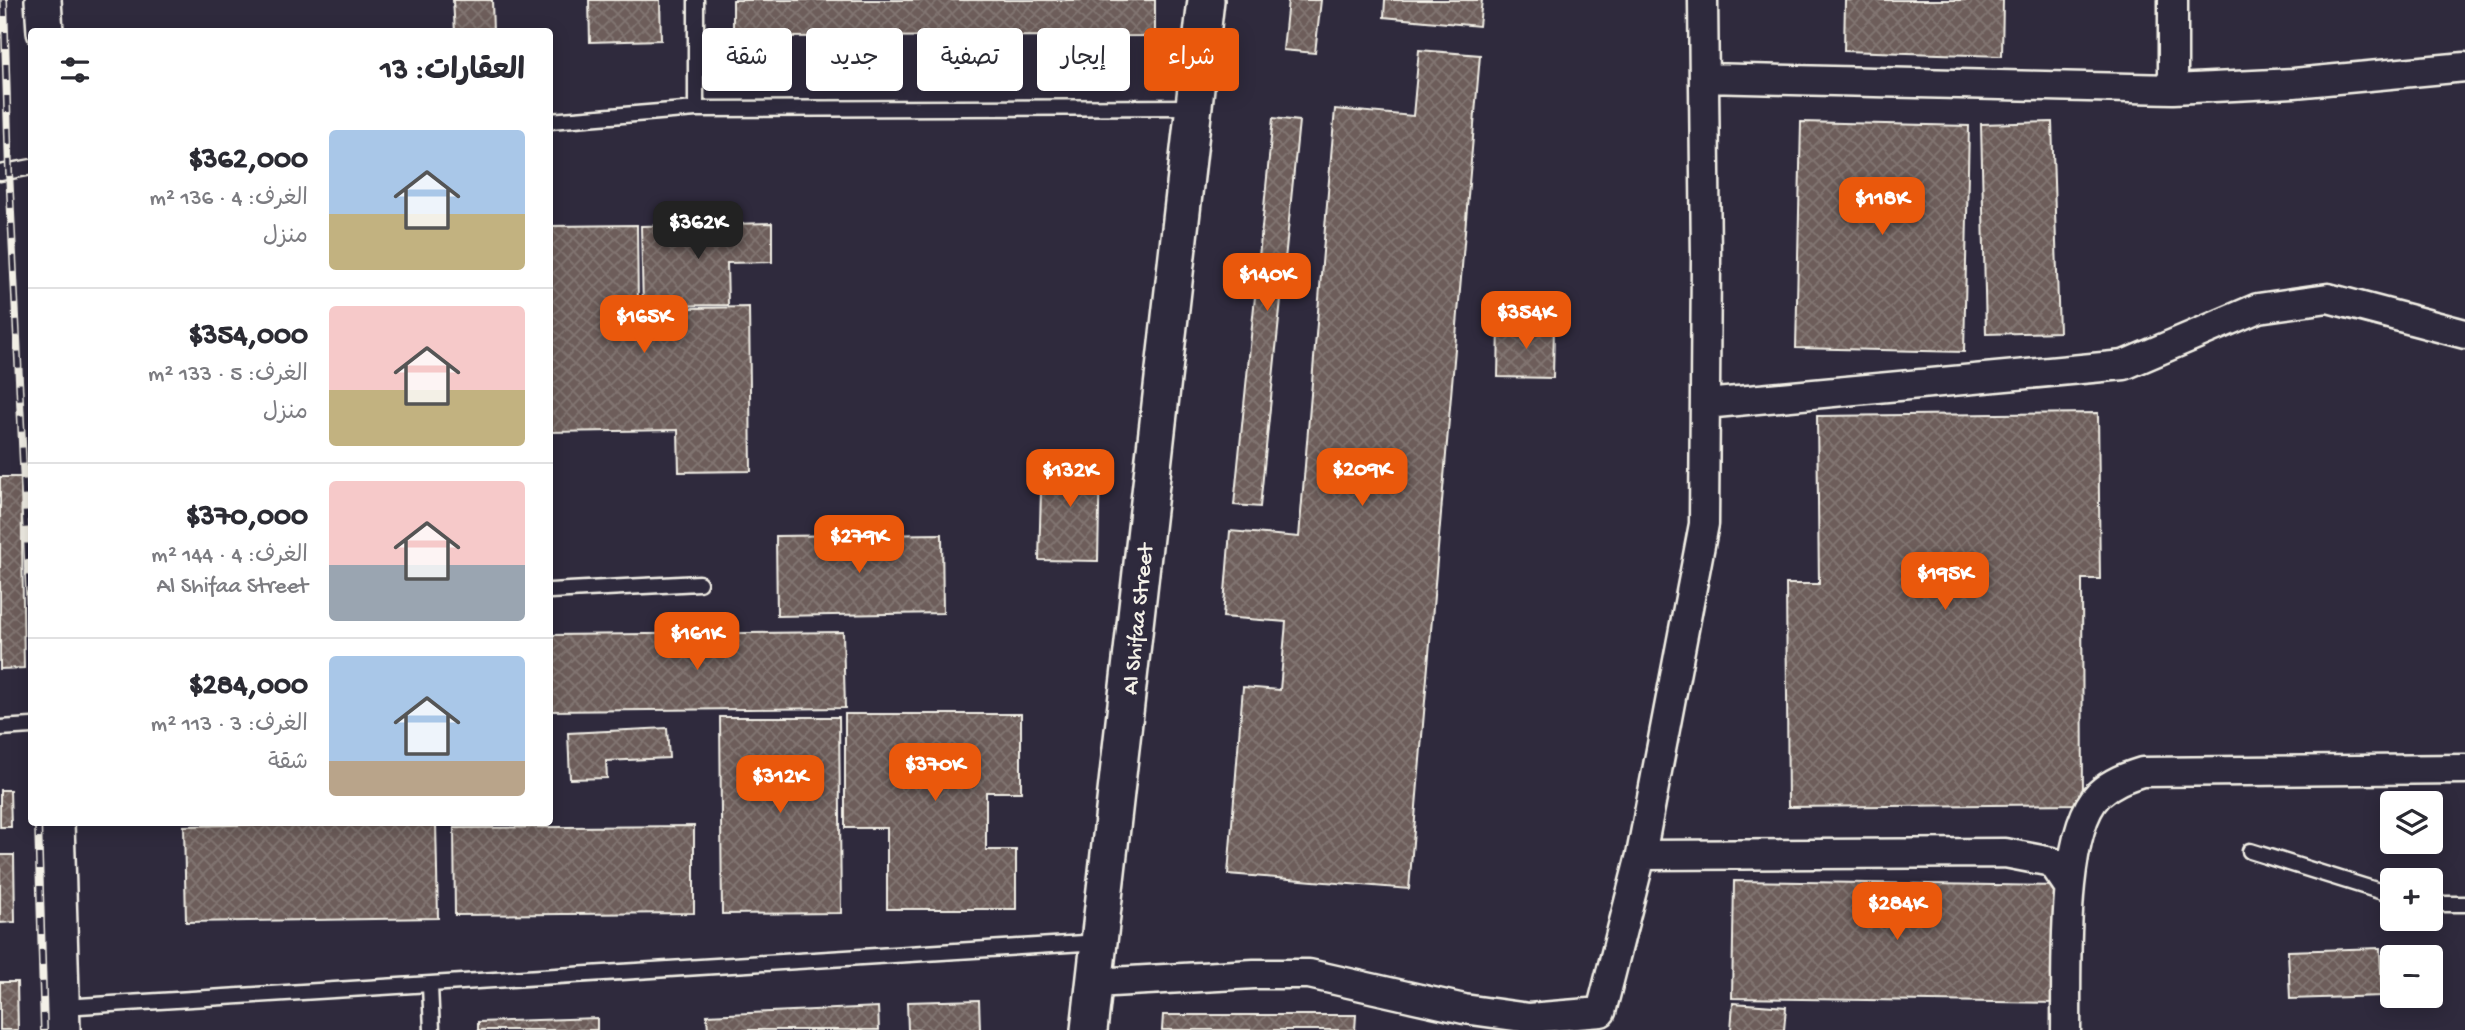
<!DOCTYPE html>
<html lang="ar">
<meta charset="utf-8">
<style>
:root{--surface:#fff;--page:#f7f7f7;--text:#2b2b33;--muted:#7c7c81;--line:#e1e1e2;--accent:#ea580c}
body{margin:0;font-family:"Gochi Hand","Playpen Sans Arabic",sans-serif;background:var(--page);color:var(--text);direction:rtl;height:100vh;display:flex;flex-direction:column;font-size:26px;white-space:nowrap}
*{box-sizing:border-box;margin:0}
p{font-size:23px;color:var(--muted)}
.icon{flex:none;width:38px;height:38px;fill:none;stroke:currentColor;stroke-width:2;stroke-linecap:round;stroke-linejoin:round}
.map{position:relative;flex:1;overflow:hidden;direction:ltr}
.sheet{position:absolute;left:28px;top:28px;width:525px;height:798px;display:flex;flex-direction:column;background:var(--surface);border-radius:7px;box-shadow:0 4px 18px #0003;direction:rtl}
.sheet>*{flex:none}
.guide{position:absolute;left:574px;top:28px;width:665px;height:63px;direction:rtl;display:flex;gap:14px}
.buttons{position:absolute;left:2380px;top:791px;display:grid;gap:14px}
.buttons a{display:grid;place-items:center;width:63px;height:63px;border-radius:7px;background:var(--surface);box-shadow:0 4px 18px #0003;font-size:35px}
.price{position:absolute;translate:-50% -60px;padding:0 16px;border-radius:14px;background:var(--accent);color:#fff;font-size:23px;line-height:46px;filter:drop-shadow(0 2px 4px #0008)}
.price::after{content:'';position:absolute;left:50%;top:42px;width:21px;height:16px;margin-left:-10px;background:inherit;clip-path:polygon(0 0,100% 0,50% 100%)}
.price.current{background:#222;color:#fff}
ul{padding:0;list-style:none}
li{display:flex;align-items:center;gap:21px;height:175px;padding:0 28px}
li+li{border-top:2px solid var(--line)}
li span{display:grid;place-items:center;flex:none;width:196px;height:140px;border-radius:7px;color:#555}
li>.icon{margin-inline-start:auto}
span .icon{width:84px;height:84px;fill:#fffc;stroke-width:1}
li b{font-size:30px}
h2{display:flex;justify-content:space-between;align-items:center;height:84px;padding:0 28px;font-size:30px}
.pill{padding:0 24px;border-radius:7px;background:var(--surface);box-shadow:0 4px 18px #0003;font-size:24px;line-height:63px}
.pill.current{background:var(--accent);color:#fff}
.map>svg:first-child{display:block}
.building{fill:url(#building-cross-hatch);stroke:#f4f1e8;stroke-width:2}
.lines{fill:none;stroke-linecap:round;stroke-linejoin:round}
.service-casing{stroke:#f4f1e8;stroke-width:19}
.minor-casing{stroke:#f4f1e8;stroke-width:33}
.tertiary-casing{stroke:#f4f1e8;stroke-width:40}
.service{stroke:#2f2a3d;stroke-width:14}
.minor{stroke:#2f2a3d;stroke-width:28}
.tertiary{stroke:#2f2a3d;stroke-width:35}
.rail-casing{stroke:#f4f1e8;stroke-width:8}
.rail{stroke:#2f2a3d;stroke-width:5;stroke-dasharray:16;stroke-linecap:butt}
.labels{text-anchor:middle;stroke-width:6;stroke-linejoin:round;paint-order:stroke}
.street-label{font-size:23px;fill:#f4f1e8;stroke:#2f2a3d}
</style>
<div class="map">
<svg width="2465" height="1030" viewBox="0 0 2465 1030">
<defs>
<pattern id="building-cross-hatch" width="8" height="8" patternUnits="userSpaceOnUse" patternTransform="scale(1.75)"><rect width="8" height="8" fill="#6d5d5a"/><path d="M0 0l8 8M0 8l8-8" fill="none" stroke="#827572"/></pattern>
</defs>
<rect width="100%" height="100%" fill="#2f2a3d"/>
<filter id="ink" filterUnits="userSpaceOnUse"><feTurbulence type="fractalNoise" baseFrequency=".0143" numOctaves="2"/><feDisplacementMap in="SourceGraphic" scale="14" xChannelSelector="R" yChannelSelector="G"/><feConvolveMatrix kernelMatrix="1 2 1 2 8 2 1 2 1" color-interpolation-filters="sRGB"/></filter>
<g filter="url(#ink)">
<path class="building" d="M 453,0 L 492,0 L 493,32 L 455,32 Z
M 589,0 L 660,0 L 661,40 L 590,42 Z
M 733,0 L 1155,0 L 1155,36 L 733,37 Z
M 1288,0 L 1321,0 L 1315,53 L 1283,50 Z
M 1385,0 L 1482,0 L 1479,26 L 1384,17 Z
M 1845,0 L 2003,0 L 2002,56 L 1844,51 Z
M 1419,50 L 1480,55 L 1409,889 L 1228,874 L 1243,687 L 1280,690 L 1286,622 L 1223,617 L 1230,531 L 1299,537 L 1335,109 L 1413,116 Z
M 1273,118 L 1299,121 L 1260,507 L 1234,505 Z
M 1801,122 L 1969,126 L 1964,352 L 1796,348 Z
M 2052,122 L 2059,332 L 1986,334 L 1981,124 Z
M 772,223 L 772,262 L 727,263 L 728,305 L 643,306 L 641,226 Z
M 637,225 L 638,309 L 749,307 L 751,471 L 679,472 L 678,430 L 550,432 L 550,226 Z
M 1499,324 L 1554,325 L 1553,378 L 1498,377 Z
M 2098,413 L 2100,579 L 2082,579 L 2083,804 L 1788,807 L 1786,584 L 1819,584 L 1817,416 Z
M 1042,457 L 1100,458 L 1098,561 L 1039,560 Z
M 0,477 L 21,477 L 24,668 L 0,669 Z
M 942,534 L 943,613 L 777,616 L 776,536 Z
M 843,632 L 845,708 L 550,711 L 550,635 Z
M 845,714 L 1021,714 L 1021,792 L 986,792 L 986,850 L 1016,850 L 1016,909 L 887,909 L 887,828 L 845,828 Z
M 720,717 L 839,717 L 841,913 L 722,914 Z
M 667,728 L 669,758 L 606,761 L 607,778 L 570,779 L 568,733 Z
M 0,790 L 10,790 L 11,827 L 0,827 Z
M 362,822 L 436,822 L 438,918 L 186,922 L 184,826 Z
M 694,826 L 694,913 L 455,915 L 454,828 Z
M 0,855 L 14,855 L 15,922 L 0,923 Z
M 1734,881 L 2062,886 L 2060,1003 L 1732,998 Z
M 2380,948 L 2382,996 L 2290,999 L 2288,951 Z
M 0,982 L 17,982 L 18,1030 L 0,1030 Z
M 979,1000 L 980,1030 L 908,1030 L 907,1002 Z
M 1733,1003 L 1786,1007 L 1784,1030 L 1731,1030 Z
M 878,1007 L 879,1030 L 708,1030 L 707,1015 Z
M 1163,1015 L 1356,1015 L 1355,1030 L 1162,1030 Z
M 597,1018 L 597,1030 L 478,1030 L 478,1022 Z"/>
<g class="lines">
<g class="service-casing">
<path id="service" d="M 696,109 L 696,0
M 550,121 L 696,109 L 1194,107
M 0,173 L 32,167
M 550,591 L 699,583
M 0,728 L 32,726
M 2250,851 L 2392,895
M 2431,904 L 2465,904
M 430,986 L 432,1030
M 63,1007 L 1100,942"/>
</g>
<g class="minor-casing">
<path id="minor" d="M 2173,0 L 2173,89
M 1704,78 L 2173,89 L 2294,83 L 2465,67
M 1705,404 L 2124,365 L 2258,308 L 2328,298 L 2465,334
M 1641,855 L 2005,853 L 2052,862 L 2069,887
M 1094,983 L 1254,974 L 1309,974 L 1464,1009 L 1529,1018 L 1601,1012 L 1641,855 L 1704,524 L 1706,258 L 1703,0
M 2066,1030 C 2067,975 2060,832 2099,794 C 2112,782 2126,777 2142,772 L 2465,769"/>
</g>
<g class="tertiary-casing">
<path id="tertiary" d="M 43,0 L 45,32
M 56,822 L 62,1030
M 1089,1030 L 1206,0"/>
</g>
<use href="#service" class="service"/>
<use href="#minor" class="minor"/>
<use href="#tertiary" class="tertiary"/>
<g class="rail-casing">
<path id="rail" d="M 4,0 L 9,171 L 32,651
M 38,822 L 44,1030"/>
</g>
<use href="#rail" class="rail"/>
</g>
</g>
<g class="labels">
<g class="street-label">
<text transform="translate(1136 619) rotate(-84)" y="8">Al Shifaa Street</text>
</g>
</g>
</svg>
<div class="buttons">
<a><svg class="icon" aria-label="layers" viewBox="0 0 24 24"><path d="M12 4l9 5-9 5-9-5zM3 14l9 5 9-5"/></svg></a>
<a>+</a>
<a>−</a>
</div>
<b class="price" style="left:1882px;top:237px">$118K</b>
<b class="price current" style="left:698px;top:261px">$362K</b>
<b class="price" style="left:1267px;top:313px">$140K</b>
<b class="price" style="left:1526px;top:351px">$354K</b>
<b class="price" style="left:644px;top:355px">$165K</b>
<b class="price" style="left:1362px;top:508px">$209K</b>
<b class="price" style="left:1070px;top:509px">$132K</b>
<b class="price" style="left:859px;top:575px">$279K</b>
<b class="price" style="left:1945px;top:612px">$195K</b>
<b class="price" style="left:697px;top:672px">$161K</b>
<b class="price" style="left:935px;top:803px">$370K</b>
<b class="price" style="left:780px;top:815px">$312K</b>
<b class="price" style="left:1897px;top:942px">$284K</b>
<div class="guide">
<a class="pill current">شراء</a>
<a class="pill">إيجار</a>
<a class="pill">تصفية</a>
<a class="pill">جديد</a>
<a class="pill">شقة</a>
</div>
<section class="sheet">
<h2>العقارات: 13<svg class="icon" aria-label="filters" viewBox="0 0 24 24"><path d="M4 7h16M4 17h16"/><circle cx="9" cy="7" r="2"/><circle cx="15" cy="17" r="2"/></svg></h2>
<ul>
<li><span style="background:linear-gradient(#a9c7e8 60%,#c2b280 0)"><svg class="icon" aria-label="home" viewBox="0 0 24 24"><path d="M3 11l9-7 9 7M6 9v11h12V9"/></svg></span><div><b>$362,000</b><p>الغرف: 4 · 136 m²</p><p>منزل</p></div></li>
<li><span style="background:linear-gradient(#f6c9c9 60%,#c2b280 0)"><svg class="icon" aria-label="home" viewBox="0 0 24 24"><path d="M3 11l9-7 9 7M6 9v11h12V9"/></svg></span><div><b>$354,000</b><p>الغرف: 5 · 133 m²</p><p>منزل</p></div></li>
<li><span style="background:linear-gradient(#f6c9c9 60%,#9aa5b1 0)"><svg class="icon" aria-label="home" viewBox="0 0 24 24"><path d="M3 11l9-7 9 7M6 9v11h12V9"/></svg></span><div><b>$370,000</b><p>الغرف: 4 · 144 m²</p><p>Al Shifaa Street</p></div></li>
<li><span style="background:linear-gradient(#a9c7e8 75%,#b9a48a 0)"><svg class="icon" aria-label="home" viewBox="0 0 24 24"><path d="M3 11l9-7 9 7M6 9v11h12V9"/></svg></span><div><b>$284,000</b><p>الغرف: 3 · 113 m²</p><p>شقة</p></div></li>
</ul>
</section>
</div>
